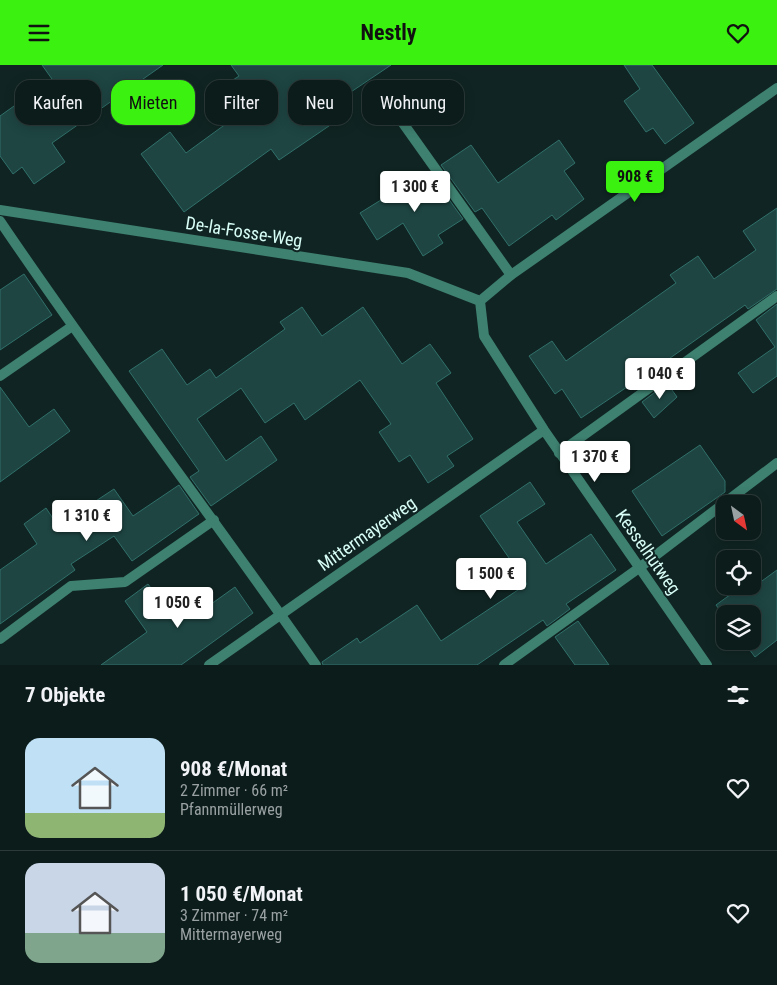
<!DOCTYPE html>
<html lang="de">
<meta charset="utf-8">
<style>
:root{--surface:#0c1c1a;--page:#152523;--text:#f1f3f6;--muted:#9aa1a2;--line:#2c3a39;--accent:#3af10f}
body{margin:0;font-family:"Roboto Condensed",sans-serif;background:var(--page);color:var(--text);height:100vh;display:flex;flex-direction:column;font-size:19px;white-space:nowrap}
*{box-sizing:border-box;margin:0}
p{font-size:16px;color:var(--muted)}
.icon{flex:none;width:28px;height:28px;fill:none;stroke:currentColor;stroke-width:2;stroke-linecap:round;stroke-linejoin:round}
.map{position:relative;height:600px;overflow:hidden}
.panel{display:flex;flex-direction:column;background:var(--surface);flex:1}
.panel>*{flex:none}
.banner{position:absolute;left:15px;top:15px;width:500px;height:45px;display:flex;gap:10px}
.needle{width:32px;rotate:147deg}
.buttons{position:absolute;left:716px;top:430px;display:grid;gap:10px}
.buttons a{display:grid;place-items:center;width:45px;height:45px;border-radius:10px;background:var(--surface);box-shadow:0 2px 12px #0003,0 0 0 1px var(--line);font-size:25px}
.price{position:absolute;translate:-50% -42px;padding:0 11px;border-radius:5px;background:#fff;color:#222;font-size:16px;line-height:32px;filter:drop-shadow(0 1px 2px #0008)}
.price::after{content:'';position:absolute;left:50%;top:30px;width:15px;height:11px;margin-left:-8px;background:inherit;clip-path:polygon(0 0,100% 0,50% 100%)}
.price.on{background:var(--accent);color:#111}
ul{padding:0;list-style:none}
li{display:flex;align-items:center;gap:15px;height:125px;padding:0 25px}
li+li{border-top:1px solid var(--line)}
li span{display:grid;place-items:center;flex:none;width:140px;height:100px;border-radius:15px;color:#555}
li>.icon{margin-inline-start:auto}
span .icon{width:60px;height:60px;fill:#fffc;stroke-width:1}
li b{font-size:21px}
h2{display:flex;justify-content:space-between;align-items:center;height:60px;padding:0 25px;font-size:21px}
.pill{padding:0 18px;border-radius:15px;background:var(--surface);box-shadow:0 2px 12px #0003,0 0 0 1px var(--line);font-size:18px;line-height:45px}
.pill.on{background:var(--accent);color:#111}
header{display:flex;justify-content:space-between;align-items:center;height:65px;padding:0 25px;background:var(--accent);color:#111;font-size:22px;font-weight:700}
.map>svg:first-child{display:block}
.building{fill:#1e4542;stroke:#31706a}
.lines{fill:none;stroke-linecap:round;stroke-linejoin:round}
.service{stroke:#3e8170;stroke-width:10}
.minor{stroke:#3e8170;stroke-width:10}
.labels{text-anchor:middle;stroke-width:4;stroke-linejoin:round;paint-order:stroke}
.street-label{font-size:18px;fill:#d7fdf6;stroke:#102523}
</style>
<header><svg class="icon" aria-label="menu" viewBox="0 0 24 24"><path d="M4 6h16M4 12h16M4 18h16"/></svg>Nestly<svg class="icon" aria-label="heart" viewBox="0 0 24 24"><path d="M12 20l-8-8c-3-5 5-10 8-4 3-6 11-1 8 4z"/></svg></header>
<div class="map">
<svg width="777" height="600" viewBox="0 0 777 600">
<rect width="100%" height="100%" fill="#102523"/>
<path class="building" d="M 42,0 L 163,0 L 52,78 L 65,97 L 34,119 L 22,102 L 13,109 L 0,91 L 0,51 L 52,14 Z
M 231,0 L 391,0 L 339,35 L 348,48 L 279,95 L 271,84 L 184,147 L 141,89 L 170,67 L 186,88 L 245,45 L 227,19 L 239,11 Z
M 624,0 L 652,0 L 694,58 L 665,79 L 653,63 L 646,67 L 624,36 L 640,24 Z
M 559,75 L 575,98 L 564,106 L 584,134 L 556,155 L 552,150 L 509,181 L 482,143 L 475,147 L 441,100 L 471,80 L 498,118 Z
M 426,107 L 428,110 L 430,108 L 463,154 L 438,170 L 443,178 L 423,191 L 403,158 L 377,175 L 360,148 Z
M 777,143 L 777,224 L 748,244 L 745,240 L 656,303 L 659,307 L 634,325 L 630,320 L 581,353 L 562,324 L 555,329 L 529,291 L 552,276 L 566,296 L 676,218 L 670,210 L 698,191 L 714,214 L 756,185 L 743,166 Z
M 24,209 L 52,250 L 0,285 L 0,225 Z
M 777,239 L 777,311 L 753,328 L 738,308 L 775,282 L 756,255 Z
M 302,242 L 322,271 L 363,242 L 402,299 L 430,279 L 451,308 L 436,318 L 473,374 L 447,391 L 454,401 L 428,418 L 410,390 L 399,397 L 379,367 L 391,359 L 360,315 L 305,355 L 294,338 L 265,358 L 241,323 L 197,354 L 226,396 L 261,371 L 277,395 L 211,441 L 190,412 L 199,406 L 129,306 L 162,284 L 187,320 L 210,304 L 216,313 L 285,264 L 280,257 Z
M 667,318 L 677,332 L 654,353 L 642,337 Z
M 0,322 L 29,362 L 54,344 L 70,366 L 0,417 Z
M 700,380 L 725,416 L 725,427 L 662,471 L 632,426 Z
M 530,417 L 545,439 L 517,457 L 546,499 L 591,469 L 616,505 L 566,539 L 570,544 L 547,561 L 543,555 L 477,600 L 323,600 L 322,597 L 357,573 L 360,578 L 417,540 L 441,576 L 527,519 L 480,451 Z
M 179,420 L 199,449 L 196,451 L 132,496 L 114,471 L 71,499 L 75,505 L 0,559 L 0,505 L 37,479 L 24,459 L 46,443 L 58,461 L 114,424 L 133,451 Z
M 777,505 L 777,575 L 755,592 L 743,576 L 752,576 L 752,549 L 725,549 L 725,552 L 716,540 L 742,521 L 755,521 Z
M 148,519 L 169,548 L 183,538 L 193,552 L 235,522 L 253,548 L 181,600 L 101,600 L 147,567 L 125,536 Z
M 578,556 L 609,600 L 575,600 L 555,572 Z"/>
<g class="lines">
<path class="service" d="M 378,23 L 511,210
M 0,156 C 102,307 212,451 316,600
M 0,311 L 71,262
M 559,388 L 777,231
M 0,574 L 71,521 L 125,517 L 214,455
M 504,600 L 639,503 L 777,398"/>
<path class="minor" d="M 0,145 L 408,208 L 480,236
M 480,236 L 484,271 L 544,365 L 707,600
M 480,236 L 511,210 L 777,23
M 209,600 L 544,365"/>
</g>
<g class="labels">
<g class="street-label">
<text transform="translate(244 167) rotate(9)" y="6">De-la-Fosse-Weg</text>
<text transform="translate(367 469) rotate(-35)" y="6">Mittermayerweg</text>
<text transform="translate(648 487) rotate(55)" y="6">Kesselhutweg</text>
</g>
</g>
</svg>
<div class="buttons">
<a><svg class="needle" viewBox="-14 -14 28 28"><path d="M0-13l5 13h-10z" fill="#e53935"/><path d="M0 13l5-13h-10z" fill="#9aa1a2"/></svg></a>
<a><svg class="icon" aria-label="locate" viewBox="0 0 24 24"><circle cx="12" cy="12" r="6"/><path d="M12 2v4M12 18v4M2 12h4M18 12h4"/></svg></a>
<a><svg class="icon" aria-label="layers" viewBox="0 0 24 24"><path d="M12 4l9 5-9 5-9-5zM3 14l9 5 9-5"/></svg></a>
</div>
<b class="price on" style="left:635px;top:138px">908 €</b>
<b class="price" style="left:415px;top:148px">1 300 €</b>
<b class="price" style="left:660px;top:335px">1 040 €</b>
<b class="price" style="left:595px;top:418px">1 370 €</b>
<b class="price" style="left:87px;top:477px">1 310 €</b>
<b class="price" style="left:491px;top:535px">1 500 €</b>
<b class="price" style="left:178px;top:564px">1 050 €</b>
<div class="banner">
<a class="pill">Kaufen</a>
<a class="pill on">Mieten</a>
<a class="pill">Filter</a>
<a class="pill">Neu</a>
<a class="pill">Wohnung</a>
</div>
</div>
<section class="panel">
<h2>7 Objekte<svg class="icon" aria-label="filters" viewBox="0 0 24 24"><path d="M4 7h16M4 17h16"/><circle cx="9" cy="7" r="2"/><circle cx="15" cy="17" r="2"/></svg></h2>
<ul>
<li><span style="background:linear-gradient(#bfe0f5 75%,#8fb573 0)"><svg class="icon" aria-label="home" viewBox="0 0 24 24"><path d="M3 11l9-7 9 7M6 9v11h12V9"/></svg></span><div><b>908 €/Monat</b><p>2 Zimmer · 66 m²</p><p>Pfannmüllerweg</p></div><svg class="icon" aria-label="heart" viewBox="0 0 24 24"><path d="M12 20l-8-8c-3-5 5-10 8-4 3-6 11-1 8 4z"/></svg></li>
<li><span style="background:linear-gradient(#c9d6e8 70%,#7fa58c 0)"><svg class="icon" aria-label="home" viewBox="0 0 24 24"><path d="M3 11l9-7 9 7M6 9v11h12V9"/></svg></span><div><b>1 050 €/Monat</b><p>3 Zimmer · 74 m²</p><p>Mittermayerweg</p></div><svg class="icon" aria-label="heart" viewBox="0 0 24 24"><path d="M12 20l-8-8c-3-5 5-10 8-4 3-6 11-1 8 4z"/></svg></li>
</ul>
</section>
